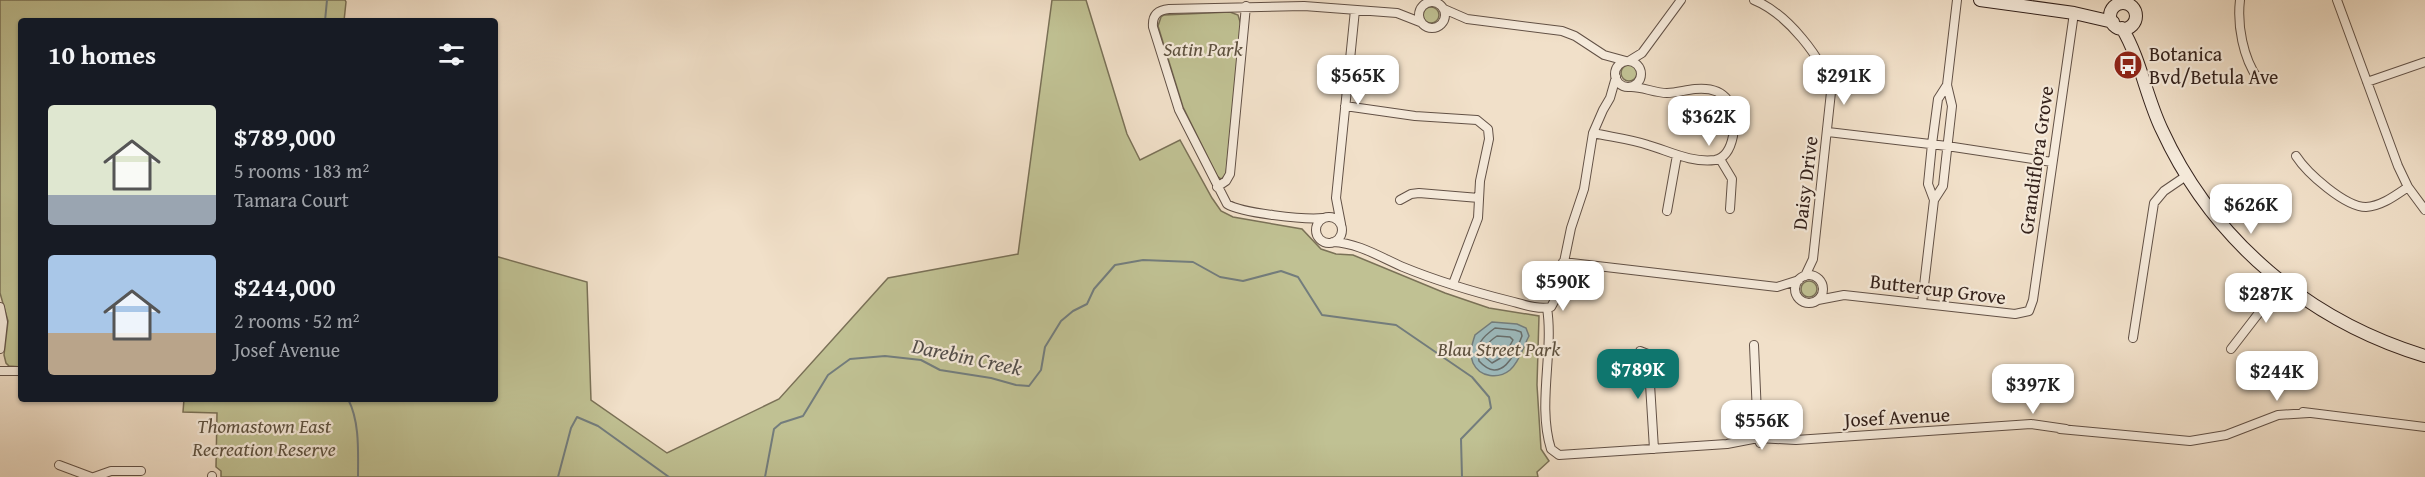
<!DOCTYPE html>
<meta charset="utf-8">
<style>
:root{--surface:#171b24;--page:#242831;--text:#f1f3f6;--muted:#9ea1a6;--accent:#0f766e}
body{margin:0;font-family:"Gentium Book Plus",serif;background:var(--page);color:var(--text);height:100vh;display:flex;flex-direction:column;font-size:22px;white-space:nowrap}
*{box-sizing:border-box;margin:0}
p{font-size:20px;color:var(--muted)}
.icon{flex:none;width:33px;height:33px;fill:none;stroke:currentColor;stroke-width:2;stroke-linecap:round;stroke-linejoin:round}
.map{position:relative;flex:1;overflow:hidden}
.side{position:absolute;left:18px;top:18px;width:480px;height:384px;display:flex;flex-direction:column;background:var(--surface);border-radius:6px;box-shadow:0 2px 4px #0004}
.side>*{flex:none}
.price{position:absolute;translate:-50% -51px;padding:0 14px;border-radius:12px;background:#fff;color:#222;font-size:20px;line-height:39px;filter:drop-shadow(0 2px 3px #0008)}
.price::after{content:'';position:absolute;left:50%;top:36px;width:18px;height:14px;margin-left:-9px;background:inherit;clip-path:polygon(0 0,100% 0,50% 100%)}
.price.selected{background:var(--accent);color:#fff}
ul{padding:0;list-style:none}
li{display:flex;align-items:center;gap:18px;height:150px;padding:0 30px}
li span{display:grid;place-items:center;flex:none;width:168px;height:120px;border-radius:6px;color:#555}
li>.icon{margin-inline-start:auto}
span .icon{width:72px;height:72px;fill:#fffc;stroke-width:1}
li b{font-size:26px}
h2{display:flex;justify-content:space-between;align-items:center;height:72px;padding:0 30px;font-size:26px}
.map>svg:first-child{display:block}
.green{fill:#c0c193;stroke:#7a7157;stroke-width:1.5}
.water{fill:#9dbbbe;stroke:#737d7d;stroke-width:1.5}
.lines{fill:none;stroke-linecap:round;stroke-linejoin:round}
.shore{stroke:#686e6c;stroke-width:1.5}
.stream{stroke:#737d7d;stroke-width:2}
.street-casing{stroke:#625146;stroke-width:10}
.secondary-casing{stroke:#33211b;stroke-width:14}
.street{stroke:#f6ebdc;stroke-width:8}
.secondary{stroke:#f6ebdc;stroke-width:12}
.labels{text-anchor:middle;stroke-width:4.5;stroke-linejoin:round;paint-order:stroke}
.park-label{font-size:20px;font-style:italic;fill:#5d513f;stroke:#f6ebdc}
.poi-label{font-size:20px;fill:#33211b;stroke:#f6ebdc;text-anchor:start}
.street-label{font-size:20px;fill:#33211b;stroke:#f6ebdc}
.water-label{font-size:21px;font-style:italic;fill:#534f4c;stroke:#f6ebdc}
</style>
<div class="map">
<svg width="2425" height="477" viewBox="0 0 2425 477">
<rect width="100%" height="100%" fill="#f1e0c9"/>
<filter id="stains"><feTurbulence type="fractalNoise" baseFrequency=".00333" numOctaves="4"/><feColorMatrix values="0 0 0 0 .2 0 0 0 0 .09 0 0 0 0 .02 0 0 0 .5 -.17"/></filter>
<radialGradient id="worn" r=".72"><stop offset=".6" stop-color="#630" stop-opacity="0"/><stop offset="1" stop-color="#630" stop-opacity=".3"/></radialGradient>
<path class="green" d="M 0,0 L 345,0 L 346,2 L 344,21 L 21,21 L 21,367 L 9,366 L 6,363 L 4,355 L 8,321 L 0,293 Z
M 1052,0 L 1086,0 L 1127,134 L 1140,160 L 1180,140 L 1212,198 L 1221,211 L 1233,217 L 1302,229 L 1321,249 L 1336,254 L 1353,255 L 1445,293 L 1489,308 L 1539,316 L 1537,385 L 1541,449 L 1549,461 L 1537,472 L 1538,477 L 221,477 L 221,471 L 216,467 L 217,413 L 183,412 L 184,399 L 495,399 L 495,256 L 587,282 L 591,400 L 667,453 L 779,399 L 888,278 L 1018,254 Z
M1423 15a8 8 0 1 1 16 0a8 8 0 1 1-16 0Z
M 1230,12 L 1238,15 L 1241,25 L 1226,175 L 1221,179 L 1217,176 L 1183,107 L 1158,26 L 1161,17 L 1164,15 Z
M1621 73a8 8 0 1 1 16 0a8 8 0 1 1-16 0Z
M1801 289a8 8 0 1 1 16 0a8 8 0 1 1-16 0Z"/>
<path class="water" d="M 1492,322 L 1517,324 L 1526,328 L 1529,336 C 1523,347 1520,361 1510,370 C 1499,379 1480,378 1473,363 C 1469,354 1472,344 1475,335 Z"/>
<g class="lines">
<path class="shore" d="M 1495,328 L 1515,330 L 1521,332 L 1522,336 C 1515,355 1501,385 1479,361 C 1476,344 1481,338 1495,328 Z
M 1497,336 L 1510,337 L 1513,340 L 1504,356 L 1492,363 L 1486,358 C 1484,346 1488,342 1497,336 Z"/>
<path class="stream" d="M 325,21 L 327,0
M 348,399 C 360,422 358,452 358,477
M 558,477 L 571,428 L 577,417 L 598,426 L 669,477
M 765,477 L 774,429 L 781,423 L 803,416 L 828,375 L 850,359 L 885,356 L 921,360 L 940,370 L 991,378 L 1016,385 L 1029,386 L 1041,370 L 1045,347 L 1061,321 L 1073,311 L 1087,304 L 1094,289 L 1115,265 L 1143,260 L 1193,262 L 1220,277 L 1243,281 L 1281,271 L 1298,277 L 1322,315 L 1396,325 L 1472,377 L 1489,397 L 1491,408 L 1461,439 L 1462,477"/>
<g class="street-casing">
<path id="street" d="M 1754,0 C 1786,13 1824,58 1831,92 L 1813,259 L 1805,276
M 2127,0 L 2128,4
M 2240,0 C 2237,25 2243,58 2258,79
M 2337,0 L 2398,166 L 2408,187 L 2425,210
M1419 15a13 13 0 1 1 26 0a13 13 0 1 1-26 0Z
M 2118,4 L 2118,0
M 1444,9 L 1467,19 L 1562,31 L 1575,36 L 1604,55 L 1626,61
M1615 74a13 13 0 1 1 26 0a13 13 0 1 1-26 0Z
M 1629,61 L 1642,53 L 1681,0
M 2367,82 L 2425,62
M 1345,106 L 1415,116 L 1477,120 L 1488,129 L 1489,139 L 1480,181 L 1478,218 L 1453,284
M 1828,132 L 1947,146 L 2052,162
M 1593,133 C 1611,137 1630,139 1648,145 C 1669,151 1691,163 1715,160 C 1726,158 1731,146 1733,136 C 1738,106 1727,86 1695,89 C 1685,90 1676,93 1667,93 C 1655,93 1643,87 1631,87
M 2296,156 C 2307,173 2345,207 2366,207 C 2382,206 2396,195 2408,187
M 1720,159 L 1732,179 L 1730,209
M 1217,187 L 1226,181 L 1230,174 L 1246,6
M 1400,200 L 1411,194 L 1419,193 L 1479,198
M 1934,200 L 1943,186 L 1946,159 L 1952,106 L 1947,85 L 1957,0
M 1667,211 L 1677,155
M1316 230a13 13 0 1 1 26 0a13 13 0 1 1-26 0Z
M 1323,218 C 1305,220 1241,213 1227,204 L 1179,110 L 1153,27 C 1152,15 1158,10 1169,9 L 1304,6 L 1397,13 L 1420,22
M 1341,224 L 1336,198 L 1355,10
M 1333,242 C 1358,243 1380,257 1403,267 C 1437,281 1474,292 1510,301 C 1522,304 1538,310 1551,307 L 1557,296 L 1571,228 L 1584,189 L 1593,133 L 1603,110 L 1610,98 L 1616,77
M 1563,262 L 1777,287 L 1799,280
M1795 289a14 14 0 1 1 28 0a14 14 0 1 1-28 0Z
M 1818,300 L 1844,295 L 2015,314 L 2029,311 L 2033,300 L 2074,13
M 1922,303 L 1934,200 L 1928,184 L 1932,144 L 1938,99 L 1947,85
M 0,307 L 3,322 L 0,349
M 1547,308 C 1554,351 1537,405 1551,449 L 1559,455 L 1727,444 L 1758,438 L 1796,440 L 2031,424 L 2066,429
M 2133,338 L 2154,203 L 2164,191 L 2186,176
M 1754,345 L 1758,438 L 1760,443
M 2231,349 L 2282,283
M 1640,351 L 1653,356 L 1668,358
M 1653,356 L 1649,368 L 1654,449
M 0,371 L 21,371
M 2303,412 L 2425,427
M 2060,429 L 2190,441 L 2226,435 L 2278,415 L 2309,413
M 59,465 L 91,477
M 212,476 L 212,477
M 94,477 L 111,471 L 141,471"/>
</g>
<g class="secondary-casing">
<path id="secondary" d="M 1980,0 L 2074,13 L 2113,22
M2110 16a13 13 0 1 1 26 0a13 13 0 1 1-26 0Z
M 2122,28 C 2141,60 2146,97 2162,130 C 2213,241 2309,321 2425,356"/>
</g>
<use href="#street" class="street"/>
<use href="#secondary" class="secondary"/>
</g>
<defs>
<g id="bus-disc" transform="scale(1.5)"><circle r="9.5" fill="#8f2418" stroke="#f6ebdc"/><path d="M-5-6H5V4H4V6H2V4H-2V6H-4V4H-5ZM-3.5-4V0h7V-4ZM-3.5 1.2v1.5H-2V1.2ZM2 1.2v1.5H3.5V1.2Z" fill="#fff"/></g>
</defs>
<g fill-rule="evenodd">
<use href="#bus-disc" x="2128" y="65"/>
</g>
<g class="labels">
<g class="park-label">
<text x="1203" y="56">Satin Park</text>
<text x="1499" y="356">Blau Street Park</text>
<text x="264" y="433">Thomastown East<tspan x="264" dy="23">Recreation Reserve</tspan></text>
</g>
<g class="poi-label">
<text x="2149" y="61">Botanica<tspan x="2149" dy="23">Bvd/Betula Ave</tspan></text>
</g>
<g class="street-label">
<text transform="translate(2036 160) rotate(-82)" y="7">Grandiflora Grove</text>
<text transform="translate(1805 183) rotate(-83)" y="7">Daisy Drive</text>
<text transform="translate(1938 289) rotate(7)" y="7">Buttercup Grove</text>
<text transform="translate(1897 417) rotate(-3)" y="7">Josef Avenue</text>
</g>
<g class="water-label">
<text transform="translate(967 357) rotate(12)" y="7">Darebin Creek</text>
</g>
</g>
<rect width="100%" height="100%" filter="url(#stains)"/>
<rect width="100%" height="100%" fill="url(#worn)"/>
</svg>
<b class="price" style="left:1358px;top:106px">$565K</b>
<b class="price" style="left:1844px;top:106px">$291K</b>
<b class="price" style="left:1709px;top:147px">$362K</b>
<b class="price" style="left:2251px;top:235px">$626K</b>
<b class="price" style="left:1563px;top:312px">$590K</b>
<b class="price" style="left:2266px;top:324px">$287K</b>
<b class="price selected" style="left:1638px;top:400px">$789K</b>
<b class="price" style="left:2277px;top:402px">$244K</b>
<b class="price" style="left:2033px;top:415px">$397K</b>
<b class="price" style="left:1762px;top:451px">$556K</b>
<section class="side">
<h2>10 homes<svg class="icon" aria-label="filters" viewBox="0 0 24 24"><path d="M4 7h16M4 17h16"/><circle cx="9" cy="7" r="2"/><circle cx="15" cy="17" r="2"/></svg></h2>
<ul>
<li><span style="background:linear-gradient(#dfe7d0 75%,#9aa5b1 0)"><svg class="icon" aria-label="home" viewBox="0 0 24 24"><path d="M3 11l9-7 9 7M6 9v11h12V9"/></svg></span><div><b>$789,000</b><p>5 rooms · 183 m²</p><p>Tamara Court</p></div></li>
<li><span style="background:linear-gradient(#a9c7e8 65%,#b9a48a 0)"><svg class="icon" aria-label="home" viewBox="0 0 24 24"><path d="M3 11l9-7 9 7M6 9v11h12V9"/></svg></span><div><b>$244,000</b><p>2 rooms · 52 m²</p><p>Josef Avenue</p></div></li>
</ul>
</section>
</div>
